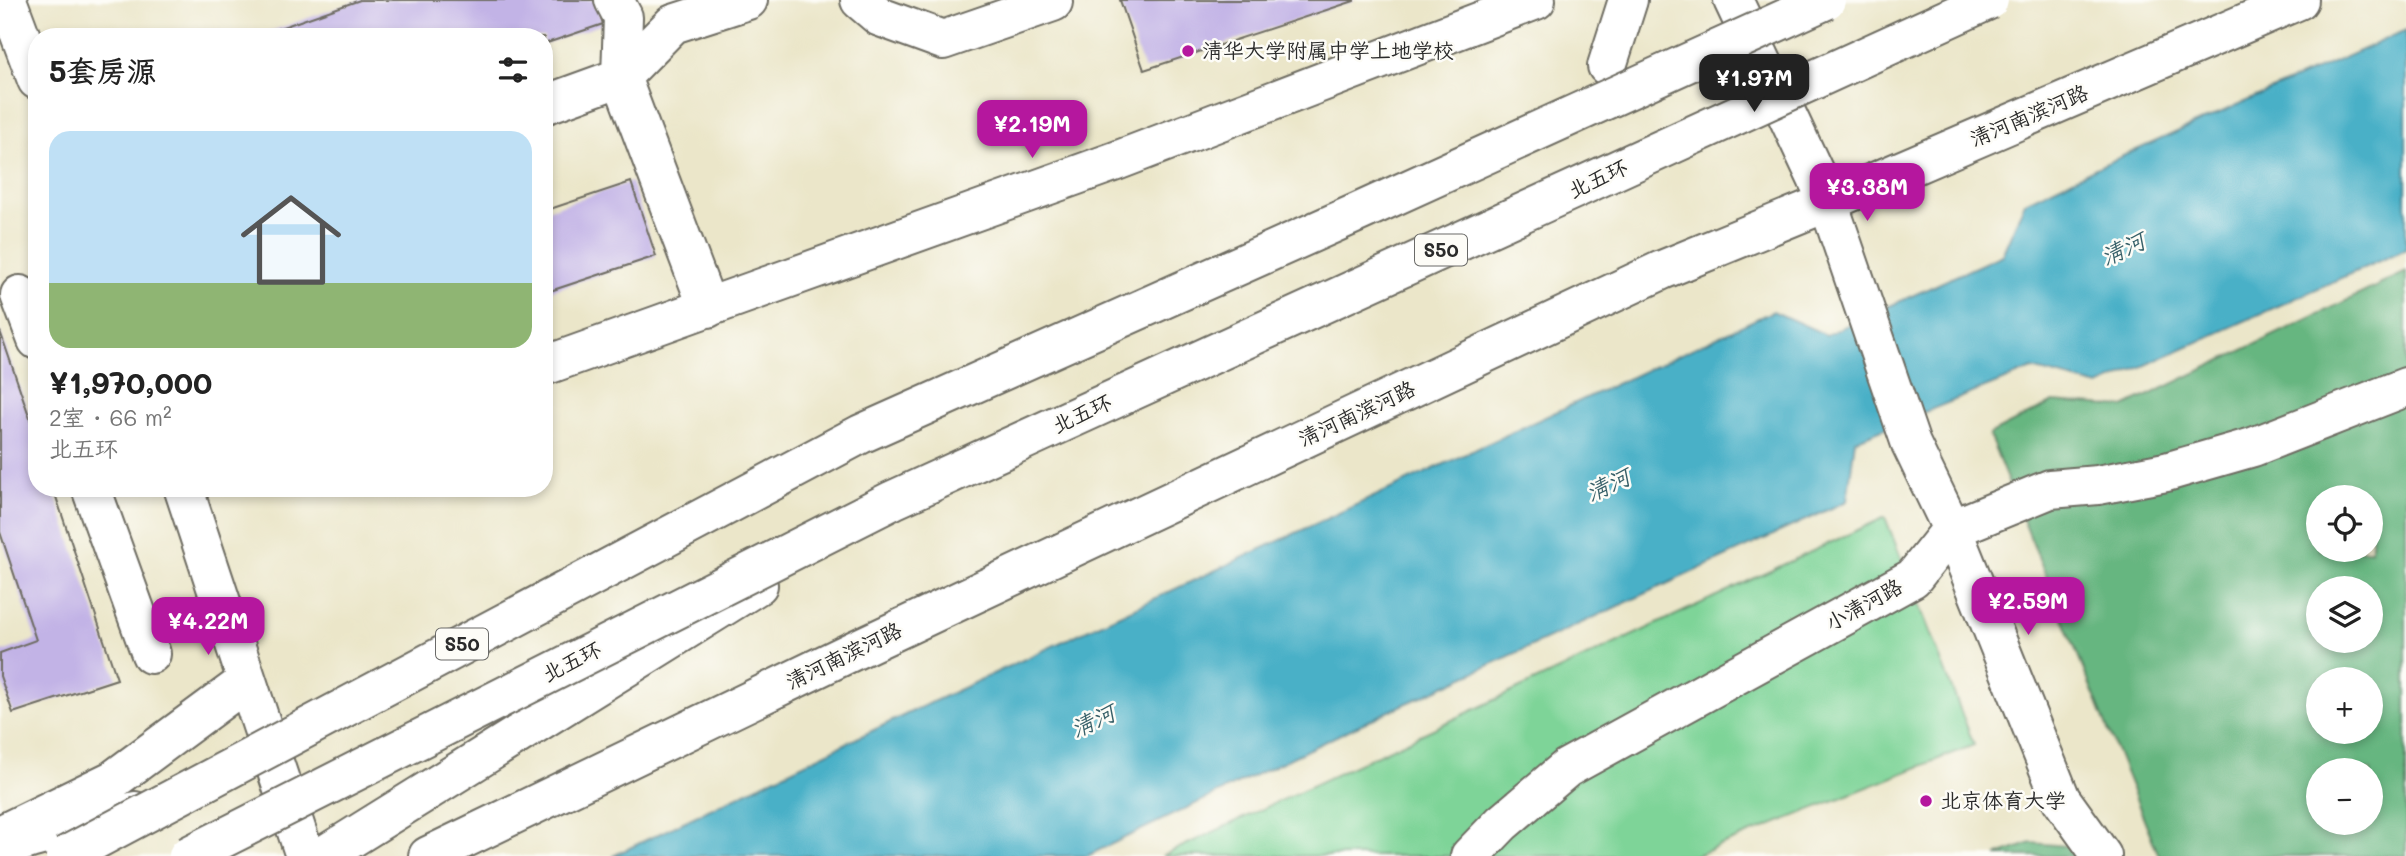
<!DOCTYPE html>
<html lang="zh">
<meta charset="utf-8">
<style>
:root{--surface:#fff;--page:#f6f6f6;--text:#222;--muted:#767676;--line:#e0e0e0;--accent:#b5179e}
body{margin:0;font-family:Mali,"LXGW WenKai TC",sans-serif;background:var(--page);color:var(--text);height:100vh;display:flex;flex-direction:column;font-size:26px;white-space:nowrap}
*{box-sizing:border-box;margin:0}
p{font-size:23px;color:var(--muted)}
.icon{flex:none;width:38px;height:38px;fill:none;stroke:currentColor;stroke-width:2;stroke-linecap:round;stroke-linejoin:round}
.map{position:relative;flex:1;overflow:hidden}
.panel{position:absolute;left:28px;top:28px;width:525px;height:469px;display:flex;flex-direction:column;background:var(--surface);border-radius:28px;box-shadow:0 4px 10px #0003}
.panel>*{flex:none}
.buttons{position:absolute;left:2306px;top:485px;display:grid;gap:14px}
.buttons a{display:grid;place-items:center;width:77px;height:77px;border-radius:50%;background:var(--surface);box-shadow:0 4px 10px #0003;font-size:35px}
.price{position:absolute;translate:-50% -60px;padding:0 16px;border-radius:14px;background:var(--accent);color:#fff;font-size:23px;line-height:46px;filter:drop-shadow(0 2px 4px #0008)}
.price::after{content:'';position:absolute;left:50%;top:42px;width:21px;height:16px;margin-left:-10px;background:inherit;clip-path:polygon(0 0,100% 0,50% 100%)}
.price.current{background:#222;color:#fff}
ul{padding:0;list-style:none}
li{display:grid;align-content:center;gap:14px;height:371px;padding:0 21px}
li+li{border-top:2px solid var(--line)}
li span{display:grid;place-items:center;height:217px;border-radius:21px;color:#555}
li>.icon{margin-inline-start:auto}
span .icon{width:126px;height:126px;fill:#fffc;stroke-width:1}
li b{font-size:30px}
h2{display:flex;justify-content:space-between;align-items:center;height:84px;padding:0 21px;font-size:30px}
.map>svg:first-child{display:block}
.green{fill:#7ed498;stroke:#548062;stroke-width:2}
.forest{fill:#66b680;stroke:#487056;stroke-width:2;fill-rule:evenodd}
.water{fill:#48b0c7;stroke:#3a6e79;stroke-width:2}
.building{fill:#c2b3e6}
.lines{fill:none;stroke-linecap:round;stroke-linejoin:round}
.minor-casing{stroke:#6e6c62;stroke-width:42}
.highway-casing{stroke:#6e6c62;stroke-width:42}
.minor{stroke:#fff;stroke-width:38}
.highway{stroke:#fff;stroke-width:38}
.highway-bridge-casing{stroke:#6e6c62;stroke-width:42;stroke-linecap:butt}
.highway-bridge{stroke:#fff;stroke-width:38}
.poi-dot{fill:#b5179e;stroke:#fdfcf7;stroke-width:2.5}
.labels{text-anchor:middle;stroke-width:5;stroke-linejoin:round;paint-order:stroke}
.shield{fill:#fdfcf7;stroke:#6a6a68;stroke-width:2}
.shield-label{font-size:19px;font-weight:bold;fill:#2b2b2b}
.poi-label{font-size:21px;fill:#2b2b2b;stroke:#fdfcf7;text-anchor:start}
.street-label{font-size:21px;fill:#2b2b2b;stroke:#fdfcf7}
.water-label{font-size:23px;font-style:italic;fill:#376069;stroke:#fdfcf7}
</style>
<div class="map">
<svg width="2406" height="856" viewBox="0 0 2406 856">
<rect width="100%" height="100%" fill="#fdfcf7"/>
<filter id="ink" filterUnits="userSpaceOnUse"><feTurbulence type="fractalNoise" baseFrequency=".0143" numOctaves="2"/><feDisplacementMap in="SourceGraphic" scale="14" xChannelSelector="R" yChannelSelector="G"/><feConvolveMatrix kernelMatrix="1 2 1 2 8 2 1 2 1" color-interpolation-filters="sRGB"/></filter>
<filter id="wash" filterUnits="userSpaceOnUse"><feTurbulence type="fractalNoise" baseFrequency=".00686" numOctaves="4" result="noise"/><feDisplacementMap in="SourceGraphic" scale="28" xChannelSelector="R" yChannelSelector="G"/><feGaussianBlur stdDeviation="1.57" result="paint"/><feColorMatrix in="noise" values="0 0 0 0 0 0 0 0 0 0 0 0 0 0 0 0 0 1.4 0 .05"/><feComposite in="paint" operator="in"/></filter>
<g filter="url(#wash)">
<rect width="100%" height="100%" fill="#ebe6c9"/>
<path class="green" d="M 1885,517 L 1974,745 L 1694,856 L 1162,856 Z"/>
<path class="forest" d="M 2406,272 L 2406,856 L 2159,856 L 1989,435 L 2053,402 L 2124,407 ZM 2319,497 L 2371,497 L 2371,550 L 2319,550 ZM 2319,588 L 2371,588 L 2371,640 L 2319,640 ZM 2319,679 L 2371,679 L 2371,732 L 2319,732 ZM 2319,770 L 2371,770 L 2371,822 L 2319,822 Z
M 2031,843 L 2067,846 L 2076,856 L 1996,856 Z"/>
<path class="water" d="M 2406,30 L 2406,249 L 2099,386 L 2032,369 L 1855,440 L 1847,501 L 1355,727 L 1087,856 L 613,856 L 913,711 L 1773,311 L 1826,335 L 2002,255 L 2025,202 L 2096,168 Z"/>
<g id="blocks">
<path class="building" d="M 360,0 L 595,0 L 603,24 L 544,44 L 544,37 L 254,37 Z
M 1120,0 L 1354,0 L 1354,1 L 1144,70 Z
M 631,182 L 656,256 L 544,293 L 544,211 Z
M 0,331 L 37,439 L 37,488 L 53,488 L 117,679 L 13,713 L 0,676 L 0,653 L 36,640 L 0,532 Z"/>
</g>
</g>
<g filter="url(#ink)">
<use href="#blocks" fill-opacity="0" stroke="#6e6c62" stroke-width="2"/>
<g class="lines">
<g class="minor-casing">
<path id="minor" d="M 7,0 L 37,80
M 614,0 L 623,17 L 621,77 L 708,308
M 860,0 L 880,17 L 943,40 L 1053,2
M 1733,0 L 1828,202 L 1911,444 L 1952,529 L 2061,799 L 2102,856
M 1607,66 L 1628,0
M 544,105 L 621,77 L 673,24 L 748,0
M 20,295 L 37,340
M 544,366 L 1116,161 L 1536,0
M 91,488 L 151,654
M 190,488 L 184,490 L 305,856
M 0,835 L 113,780 L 247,681
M 428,856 L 855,650 L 1662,270 L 1828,202 L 2299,0
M 1470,856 L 1502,823 L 1567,768 L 1913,578 L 1952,529 L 2050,489 L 2098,485 L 2166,472 L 2253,447 L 2406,387"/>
</g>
<g class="highway-casing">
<path id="highway" d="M 0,849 L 30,839 L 135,811
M 323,856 L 758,585"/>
</g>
<use href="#minor" class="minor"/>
<use href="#highway" class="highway"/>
<g class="highway-bridge-casing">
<path id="highway-bridge" d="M 65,856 L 861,434 L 1359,212 L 1826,0
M 188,856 L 893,500 L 1989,0"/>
</g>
<use href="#highway-bridge" class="highway-bridge"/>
</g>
</g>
<g class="poi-dot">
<circle cx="1188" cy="51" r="7"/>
<circle cx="1926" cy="801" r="7"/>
</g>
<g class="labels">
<g class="shield">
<rect x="1415" y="234.5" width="52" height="31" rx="5"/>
<rect x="436" y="628.5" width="52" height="31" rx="5"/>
</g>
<g class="shield-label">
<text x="1441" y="257">S50</text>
<text x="462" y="651">S50</text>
</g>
<g class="poi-label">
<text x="1202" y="58">清华大学附属中学上地学校</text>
<text x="1940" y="808">北京体育大学</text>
</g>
<g class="street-label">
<text transform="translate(2029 116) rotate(-23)" y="7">清河南滨河路</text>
<text transform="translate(1598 179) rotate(-25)" y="7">北五环</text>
<text transform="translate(1082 414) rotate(-25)" y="7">北五环</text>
<text transform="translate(1357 414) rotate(-25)" y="7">清河南滨河路</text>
<text transform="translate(1864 605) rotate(-29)" y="7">小清河路</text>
<text transform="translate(844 656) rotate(-26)" y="7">清河南滨河路</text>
<text transform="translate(572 662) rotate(-27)" y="7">北五环</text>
</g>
<g class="water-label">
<text transform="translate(2123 249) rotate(-25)" y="8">清河</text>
<text transform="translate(1608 485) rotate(-25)" y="8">清河</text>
<text transform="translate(1093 721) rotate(-25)" y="8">清河</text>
</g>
</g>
</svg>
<div class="buttons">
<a><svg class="icon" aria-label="locate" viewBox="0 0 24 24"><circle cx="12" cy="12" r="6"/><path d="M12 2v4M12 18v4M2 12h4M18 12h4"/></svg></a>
<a><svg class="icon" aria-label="layers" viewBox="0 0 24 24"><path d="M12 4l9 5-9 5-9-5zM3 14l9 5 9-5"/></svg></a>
<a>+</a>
<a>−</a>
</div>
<b class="price current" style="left:1754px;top:114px">¥1.97M</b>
<b class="price" style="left:1032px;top:160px">¥2.19M</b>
<b class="price" style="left:1867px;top:223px">¥3.38M</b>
<b class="price" style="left:2028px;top:637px">¥2.59M</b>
<b class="price" style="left:208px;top:657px">¥4.22M</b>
<section class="panel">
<h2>5套房源<svg class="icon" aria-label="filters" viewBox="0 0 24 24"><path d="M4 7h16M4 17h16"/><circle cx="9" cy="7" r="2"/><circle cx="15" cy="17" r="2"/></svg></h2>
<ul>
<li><span style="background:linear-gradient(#bfe0f5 70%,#8fb573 0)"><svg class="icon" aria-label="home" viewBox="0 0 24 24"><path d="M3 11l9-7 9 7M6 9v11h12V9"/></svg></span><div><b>¥1,970,000</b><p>2室 · 66 m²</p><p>北五环</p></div></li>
</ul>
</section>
</div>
